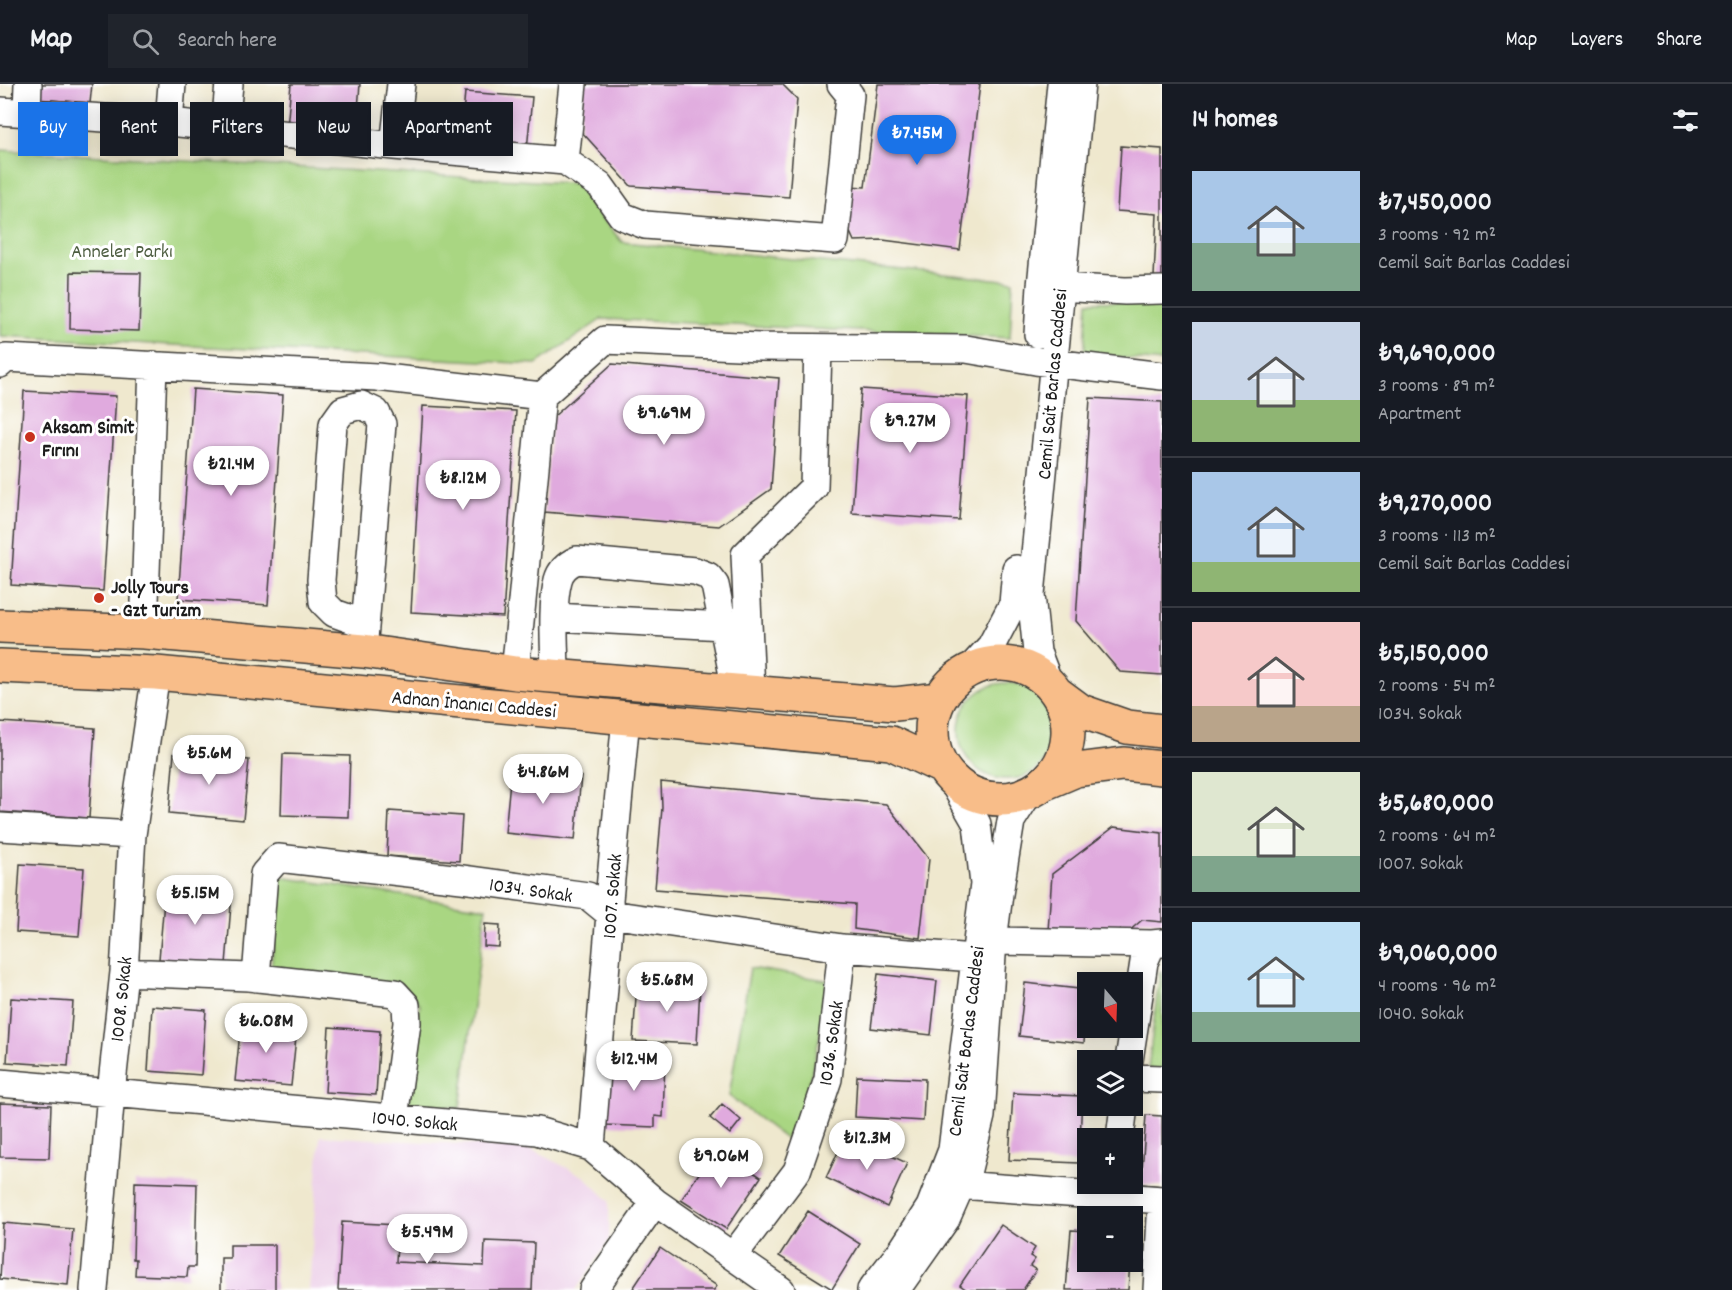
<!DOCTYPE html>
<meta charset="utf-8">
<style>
:root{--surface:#171b24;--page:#20242c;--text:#f1f3f6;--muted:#9ea1a6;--line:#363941;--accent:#1a73e8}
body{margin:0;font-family:Dekko,sans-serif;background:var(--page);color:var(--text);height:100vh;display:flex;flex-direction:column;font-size:22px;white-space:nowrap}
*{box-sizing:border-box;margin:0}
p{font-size:20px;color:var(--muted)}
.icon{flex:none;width:33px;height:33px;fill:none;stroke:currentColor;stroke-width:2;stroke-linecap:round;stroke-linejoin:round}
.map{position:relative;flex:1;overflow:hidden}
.panel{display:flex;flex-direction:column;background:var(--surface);width:570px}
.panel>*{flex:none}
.hud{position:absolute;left:18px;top:18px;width:570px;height:54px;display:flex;gap:12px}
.needle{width:39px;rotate:161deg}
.tools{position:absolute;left:1077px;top:888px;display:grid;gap:12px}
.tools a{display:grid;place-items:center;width:66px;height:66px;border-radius:0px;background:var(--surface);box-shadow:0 3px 15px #0003;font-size:30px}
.price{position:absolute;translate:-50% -51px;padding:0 14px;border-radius:21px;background:#fff;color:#222;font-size:20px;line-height:39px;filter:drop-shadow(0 2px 3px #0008)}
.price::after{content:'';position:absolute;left:50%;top:36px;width:18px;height:14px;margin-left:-9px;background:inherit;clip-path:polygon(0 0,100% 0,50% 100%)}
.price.on{background:var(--accent);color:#fff}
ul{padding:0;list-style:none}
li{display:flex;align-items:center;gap:18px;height:150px;padding:0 30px}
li+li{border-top:2px solid var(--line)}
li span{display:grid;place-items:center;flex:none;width:168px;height:120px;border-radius:0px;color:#555}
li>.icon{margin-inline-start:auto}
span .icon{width:72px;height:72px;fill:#fffc;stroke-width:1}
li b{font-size:26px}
h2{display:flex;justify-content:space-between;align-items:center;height:72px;padding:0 30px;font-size:26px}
.chip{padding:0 21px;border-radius:0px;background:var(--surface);box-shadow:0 3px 15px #0003;font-size:21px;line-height:54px}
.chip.on{background:var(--accent);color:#fff}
header{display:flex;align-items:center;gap:36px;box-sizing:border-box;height:84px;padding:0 30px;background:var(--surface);border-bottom:2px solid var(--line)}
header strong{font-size:28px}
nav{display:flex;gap:33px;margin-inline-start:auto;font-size:21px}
.search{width:420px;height:54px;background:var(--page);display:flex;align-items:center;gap:15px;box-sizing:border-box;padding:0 21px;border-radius:0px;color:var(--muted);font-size:22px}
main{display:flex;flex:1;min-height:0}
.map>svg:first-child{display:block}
.built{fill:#edd1e9}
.green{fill:#a9d682;stroke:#62794f;stroke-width:1.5}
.building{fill:#e0aade}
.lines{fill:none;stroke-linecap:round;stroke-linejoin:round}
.minor-casing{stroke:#3c3b37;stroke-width:30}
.major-casing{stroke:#3c3b37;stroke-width:36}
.minor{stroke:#fff;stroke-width:27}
.major{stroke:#f8bd89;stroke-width:33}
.poi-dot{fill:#c8321e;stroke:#fff;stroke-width:2}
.labels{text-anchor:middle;stroke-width:6;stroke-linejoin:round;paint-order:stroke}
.park-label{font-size:20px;fill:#4d5d40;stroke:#fff}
.street-label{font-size:20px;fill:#1c1c1c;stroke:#fff}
.poi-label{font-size:20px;font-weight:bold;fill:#1c1c1c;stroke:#fff;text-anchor:start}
</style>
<header>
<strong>Map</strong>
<div class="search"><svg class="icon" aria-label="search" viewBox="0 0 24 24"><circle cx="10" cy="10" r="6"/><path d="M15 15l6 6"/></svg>Search here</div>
<nav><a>Map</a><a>Layers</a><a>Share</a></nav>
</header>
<main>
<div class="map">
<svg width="1162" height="1206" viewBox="0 0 1162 1206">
<rect width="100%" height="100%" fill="#fff"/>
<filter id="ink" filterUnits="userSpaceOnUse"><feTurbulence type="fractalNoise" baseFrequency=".0167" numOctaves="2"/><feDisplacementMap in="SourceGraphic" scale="12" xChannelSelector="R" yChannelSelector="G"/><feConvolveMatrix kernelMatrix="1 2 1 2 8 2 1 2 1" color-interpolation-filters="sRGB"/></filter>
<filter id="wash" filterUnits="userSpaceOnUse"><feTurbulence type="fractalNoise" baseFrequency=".008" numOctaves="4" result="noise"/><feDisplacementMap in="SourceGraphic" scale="24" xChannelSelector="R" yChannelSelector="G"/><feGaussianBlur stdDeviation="1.35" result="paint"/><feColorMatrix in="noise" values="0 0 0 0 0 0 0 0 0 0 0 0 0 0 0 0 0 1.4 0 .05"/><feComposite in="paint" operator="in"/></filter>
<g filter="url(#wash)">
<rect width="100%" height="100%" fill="#efe8ce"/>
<path class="built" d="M 320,1052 L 528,1064 L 585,1093 L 609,1117 L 609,1156 L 576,1206 L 309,1206 Z"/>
<path class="green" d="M 0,66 L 584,100 L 594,124 L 622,158 L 1013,197 L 1010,254 L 602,235 L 536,280 L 0,252 Z
M 1162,217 L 1162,278 L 1084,270 L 1088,218 Z
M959 647a48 48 0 1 1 96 0a48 48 0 1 1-96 0Z
M 280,793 L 486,824 L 460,1024 L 408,1020 L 420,921 L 413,912 L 271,886 Z
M 750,884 L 832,897 L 797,1053 L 787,1056 L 729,1012 Z
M 1160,887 L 1162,888 L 1162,986 L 1148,985 Z"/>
<g id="blocks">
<path class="building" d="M 37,0 L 92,0 L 90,19 L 36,15 Z
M 291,0 L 360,0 L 356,50 L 287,44 Z
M 584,0 L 782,0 L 797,15 L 789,113 L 631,102 L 580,46 Z
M 878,0 L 980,0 L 960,166 L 883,156 L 854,157 L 844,135 L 848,102 L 865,103 Z
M 465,8 L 532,13 L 527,66 L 460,61 Z
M 1121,62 L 1162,65 L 1162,194 L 1154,193 L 1157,130 L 1117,127 Z
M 71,188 L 141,189 L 139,247 L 70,245 Z
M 612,280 L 779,294 L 771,405 L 719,442 L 544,428 L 552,334 Z
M 193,305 L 283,311 L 268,521 L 178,515 Z
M 861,305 L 968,312 L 959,436 L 852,429 Z
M 24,307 L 116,312 L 103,507 L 11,501 Z
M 1090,314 L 1162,318 L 1162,591 L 1120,588 L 1076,537 Z
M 423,322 L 516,327 L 503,533 L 411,528 Z
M 0,638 L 95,644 L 89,734 L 0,728 Z
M 174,669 L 249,676 L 243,736 L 169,729 Z
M 283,670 L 350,672 L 348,733 L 281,731 Z
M 511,686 L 581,692 L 575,756 L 505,749 Z
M 661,698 L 886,720 L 929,775 L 920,854 L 854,845 L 855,820 L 655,805 L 662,724 Z
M 389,727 L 462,732 L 459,777 L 387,772 Z
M 1114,743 L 1162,749 L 1162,838 L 1142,836 L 1128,848 L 1048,847 L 1052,790 Z
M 20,780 L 84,784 L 79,852 L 16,848 Z
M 165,805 L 232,810 L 226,880 L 159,875 Z
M 485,840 L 500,841 L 499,863 L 484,862 Z
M 878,890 L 937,897 L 931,951 L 871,944 Z
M 637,898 L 700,902 L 697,960 L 633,957 Z
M 1025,899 L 1088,906 L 1084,959 L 1019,952 Z
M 11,914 L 73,918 L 68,982 L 7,978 Z
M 152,922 L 206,926 L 201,991 L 148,987 Z
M 241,938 L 297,943 L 291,1002 L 235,997 Z
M 329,943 L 380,947 L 376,1011 L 325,1008 Z
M 607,975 L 665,976 L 663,1033 L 655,1032 L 655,1043 L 605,1041 Z
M 857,992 L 925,995 L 923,1037 L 855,1033 Z
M 1013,1009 L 1082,1012 L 1079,1079 L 1009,1076 Z
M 0,1019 L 51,1021 L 49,1074 L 0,1073 Z
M 722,1020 L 741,1036 L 730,1050 L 710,1034 Z
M 1146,1031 L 1162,1032 L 1162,1102 L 1141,1100 Z
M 846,1051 L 907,1079 L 887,1123 L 826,1094 Z
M 716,1064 L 761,1093 L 726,1145 L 681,1116 Z
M 135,1098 L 197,1100 L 195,1183 L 188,1183 L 187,1193 L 135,1191 L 136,1175 L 133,1175 Z
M 808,1127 L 860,1160 L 832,1205 L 779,1172 Z
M 342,1138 L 398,1141 L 396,1178 L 484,1182 L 485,1157 L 534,1159 L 532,1206 L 338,1206 Z
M 3,1139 L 73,1145 L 68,1201 L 0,1195 Z
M 1001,1141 L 1035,1164 L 1030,1172 L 1035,1175 L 1030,1182 L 1036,1186 L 1023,1206 L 967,1206 L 960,1201 Z
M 1071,1146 L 1088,1147 L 1088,1178 L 1130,1178 L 1128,1206 L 1066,1206 Z
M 230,1161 L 275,1161 L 275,1206 L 221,1206 L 221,1174 L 230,1174 Z
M 660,1164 L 717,1202 L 714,1206 L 632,1206 Z"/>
</g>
</g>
<g filter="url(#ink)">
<use href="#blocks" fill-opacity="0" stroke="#3c3b37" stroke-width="1.5"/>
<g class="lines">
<g class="minor-casing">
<path id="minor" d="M 0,27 L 179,39 L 394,62 L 565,77 L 573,0
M 27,28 L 28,0
M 169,38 L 172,0
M 225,44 L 229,0
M 394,62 L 401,0
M 565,77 L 600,101 L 622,132 L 645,141 L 835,156 L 850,11 L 841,0
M 1043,202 L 1125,207 L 1162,206
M 1038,250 L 1041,202 L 1061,0
M 0,280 L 6,274 L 377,293 L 542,312
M 554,533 L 724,542
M 144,548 L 153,281
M 363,567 L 382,340 L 376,328 L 361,321 L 343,326 L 333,340 L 321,496 L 323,518 L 334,529 L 365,540
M 969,586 L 991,562 L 1013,520 L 1016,485
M 515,589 L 542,312 L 605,256 L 760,263 L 966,265 L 1036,277 L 1162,292
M 555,592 C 555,564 551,523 558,496 C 561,485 568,480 577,476 L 695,487 L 708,492 L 715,501 L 736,606
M 1049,599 L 1037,568 L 1031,511 L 1081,0
M 751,607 L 745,471 L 814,403 L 818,264
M 0,743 L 132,751
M 993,857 L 1152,860
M 124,888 L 249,893 L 395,909 L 406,921 L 407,939 L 394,1034
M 256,894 L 264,790 L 278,774 L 462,795 L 588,812 L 610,830 L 842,864 L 974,874
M 1129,976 L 1144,878 L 1152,860 L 1162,859
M 1132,994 L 1162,995
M 0,999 L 537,1047 L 591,1063 L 655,1118 L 781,1206
M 1120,1054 L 1124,1022
M 591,1063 L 610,830 L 609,816 L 626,634
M 960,1101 L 1162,1116 L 1157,1206
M 733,1172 L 797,1087 L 810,1049 L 828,995 L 842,864
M 94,1206 L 111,1009 L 124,888 L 132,751 L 156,589
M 593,1206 L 655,1118
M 871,1206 L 902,1166 L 930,1123 L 952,1066 L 984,800 L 977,740 L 950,693
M 896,1206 L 946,1135 L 968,1085 L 981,1032 L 993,857 L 999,810 L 1011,737 L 1030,707"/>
</g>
<g class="major-casing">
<path id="major" d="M 0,542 L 144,548 L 363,567 L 515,589 L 895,620 L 939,615
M932 647a68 68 0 1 1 136 0a68 68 0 1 1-136 0Z
M 0,582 L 156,589 L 891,659 L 942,683
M 1058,610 L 1081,627 L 1127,643 L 1162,647
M 1043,700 L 1076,686 L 1123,680 L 1162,684"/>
</g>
<use href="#minor" class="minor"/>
<use href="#major" class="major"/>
</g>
</g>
<g class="poi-dot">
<circle cx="30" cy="353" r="6"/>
<circle cx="99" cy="514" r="6"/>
</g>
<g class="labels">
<g class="park-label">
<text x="122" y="173">Anneler Parkı</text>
</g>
<g class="street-label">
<text transform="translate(1051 300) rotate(-85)" y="7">Cemil Sait Barlas Caddesi</text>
<text transform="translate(474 619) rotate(5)" y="7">Adnan İnanıcı Caddesi</text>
<text transform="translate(531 805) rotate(8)" y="7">1034. Sokak</text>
<text transform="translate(611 812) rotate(-86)" y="7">1007. Sokak</text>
<text transform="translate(120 915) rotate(-84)" y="7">1008. Sokak</text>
<text transform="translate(965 957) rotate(-83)" y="7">Cemil Sait Barlas Caddesi</text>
<text transform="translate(830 959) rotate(-82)" y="7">1036. Sokak</text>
<text transform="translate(415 1036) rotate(5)" y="7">1040. Sokak</text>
</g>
<g class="poi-label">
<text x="42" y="349">Aksam Simit<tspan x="42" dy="23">Fırını</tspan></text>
<text x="111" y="509">Jolly Tours<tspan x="111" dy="23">- Gzt Turizm</tspan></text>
</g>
</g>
</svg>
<div class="tools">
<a><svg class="needle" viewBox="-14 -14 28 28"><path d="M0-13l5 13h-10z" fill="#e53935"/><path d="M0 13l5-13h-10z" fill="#9ea1a6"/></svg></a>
<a><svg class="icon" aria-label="layers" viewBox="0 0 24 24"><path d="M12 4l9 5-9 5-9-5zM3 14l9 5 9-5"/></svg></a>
<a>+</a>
<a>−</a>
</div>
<b class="price on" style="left:917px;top:82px">₺7.45M</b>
<b class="price" style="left:664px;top:362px">₺9.69M</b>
<b class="price" style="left:910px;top:370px">₺9.27M</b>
<b class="price" style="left:231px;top:413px">₺21.4M</b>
<b class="price" style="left:463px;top:427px">₺8.12M</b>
<b class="price" style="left:209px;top:702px">₺5.6M</b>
<b class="price" style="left:543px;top:721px">₺4.86M</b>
<b class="price" style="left:195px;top:842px">₺5.15M</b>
<b class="price" style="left:667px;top:929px">₺5.68M</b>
<b class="price" style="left:266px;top:970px">₺6.08M</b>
<b class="price" style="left:634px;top:1008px">₺12.4M</b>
<b class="price" style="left:867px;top:1087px">₺12.3M</b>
<b class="price" style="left:721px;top:1105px">₺9.06M</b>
<b class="price" style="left:427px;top:1181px">₺5.49M</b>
<div class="hud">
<a class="chip on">Buy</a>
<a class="chip">Rent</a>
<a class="chip">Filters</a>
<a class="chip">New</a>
<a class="chip">Apartment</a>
</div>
</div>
<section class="panel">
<h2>14 homes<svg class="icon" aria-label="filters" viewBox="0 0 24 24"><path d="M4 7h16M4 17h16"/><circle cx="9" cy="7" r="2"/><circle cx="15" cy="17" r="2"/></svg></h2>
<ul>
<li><span style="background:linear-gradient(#a9c7e8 60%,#7fa58c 0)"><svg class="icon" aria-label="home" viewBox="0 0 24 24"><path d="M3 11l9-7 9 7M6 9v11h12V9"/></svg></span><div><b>₺7,450,000</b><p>3 rooms · 92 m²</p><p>Cemil Sait Barlas Caddesi</p></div></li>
<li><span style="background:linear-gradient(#c9d6e8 65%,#8fb573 0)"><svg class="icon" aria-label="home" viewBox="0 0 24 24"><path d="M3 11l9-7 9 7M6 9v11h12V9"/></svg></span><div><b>₺9,690,000</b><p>3 rooms · 89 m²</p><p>Apartment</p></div></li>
<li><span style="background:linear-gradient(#a9c7e8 75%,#8fb573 0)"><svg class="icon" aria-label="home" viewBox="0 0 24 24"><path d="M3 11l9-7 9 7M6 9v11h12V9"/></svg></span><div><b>₺9,270,000</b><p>3 rooms · 113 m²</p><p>Cemil Sait Barlas Caddesi</p></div></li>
<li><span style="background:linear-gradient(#f6c9c9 70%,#b9a48a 0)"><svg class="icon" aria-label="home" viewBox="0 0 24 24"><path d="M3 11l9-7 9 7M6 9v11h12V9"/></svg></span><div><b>₺5,150,000</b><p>2 rooms · 54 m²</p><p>1034. Sokak</p></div></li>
<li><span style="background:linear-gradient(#dfe7d0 70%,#7fa58c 0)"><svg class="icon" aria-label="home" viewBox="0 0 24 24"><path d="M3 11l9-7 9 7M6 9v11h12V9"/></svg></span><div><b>₺5,680,000</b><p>2 rooms · 64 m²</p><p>1007. Sokak</p></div></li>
<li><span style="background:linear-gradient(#bfe0f5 75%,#7fa58c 0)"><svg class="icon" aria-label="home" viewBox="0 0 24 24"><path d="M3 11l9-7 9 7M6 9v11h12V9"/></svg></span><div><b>₺9,060,000</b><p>4 rooms · 96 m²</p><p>1040. Sokak</p></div></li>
</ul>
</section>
</main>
